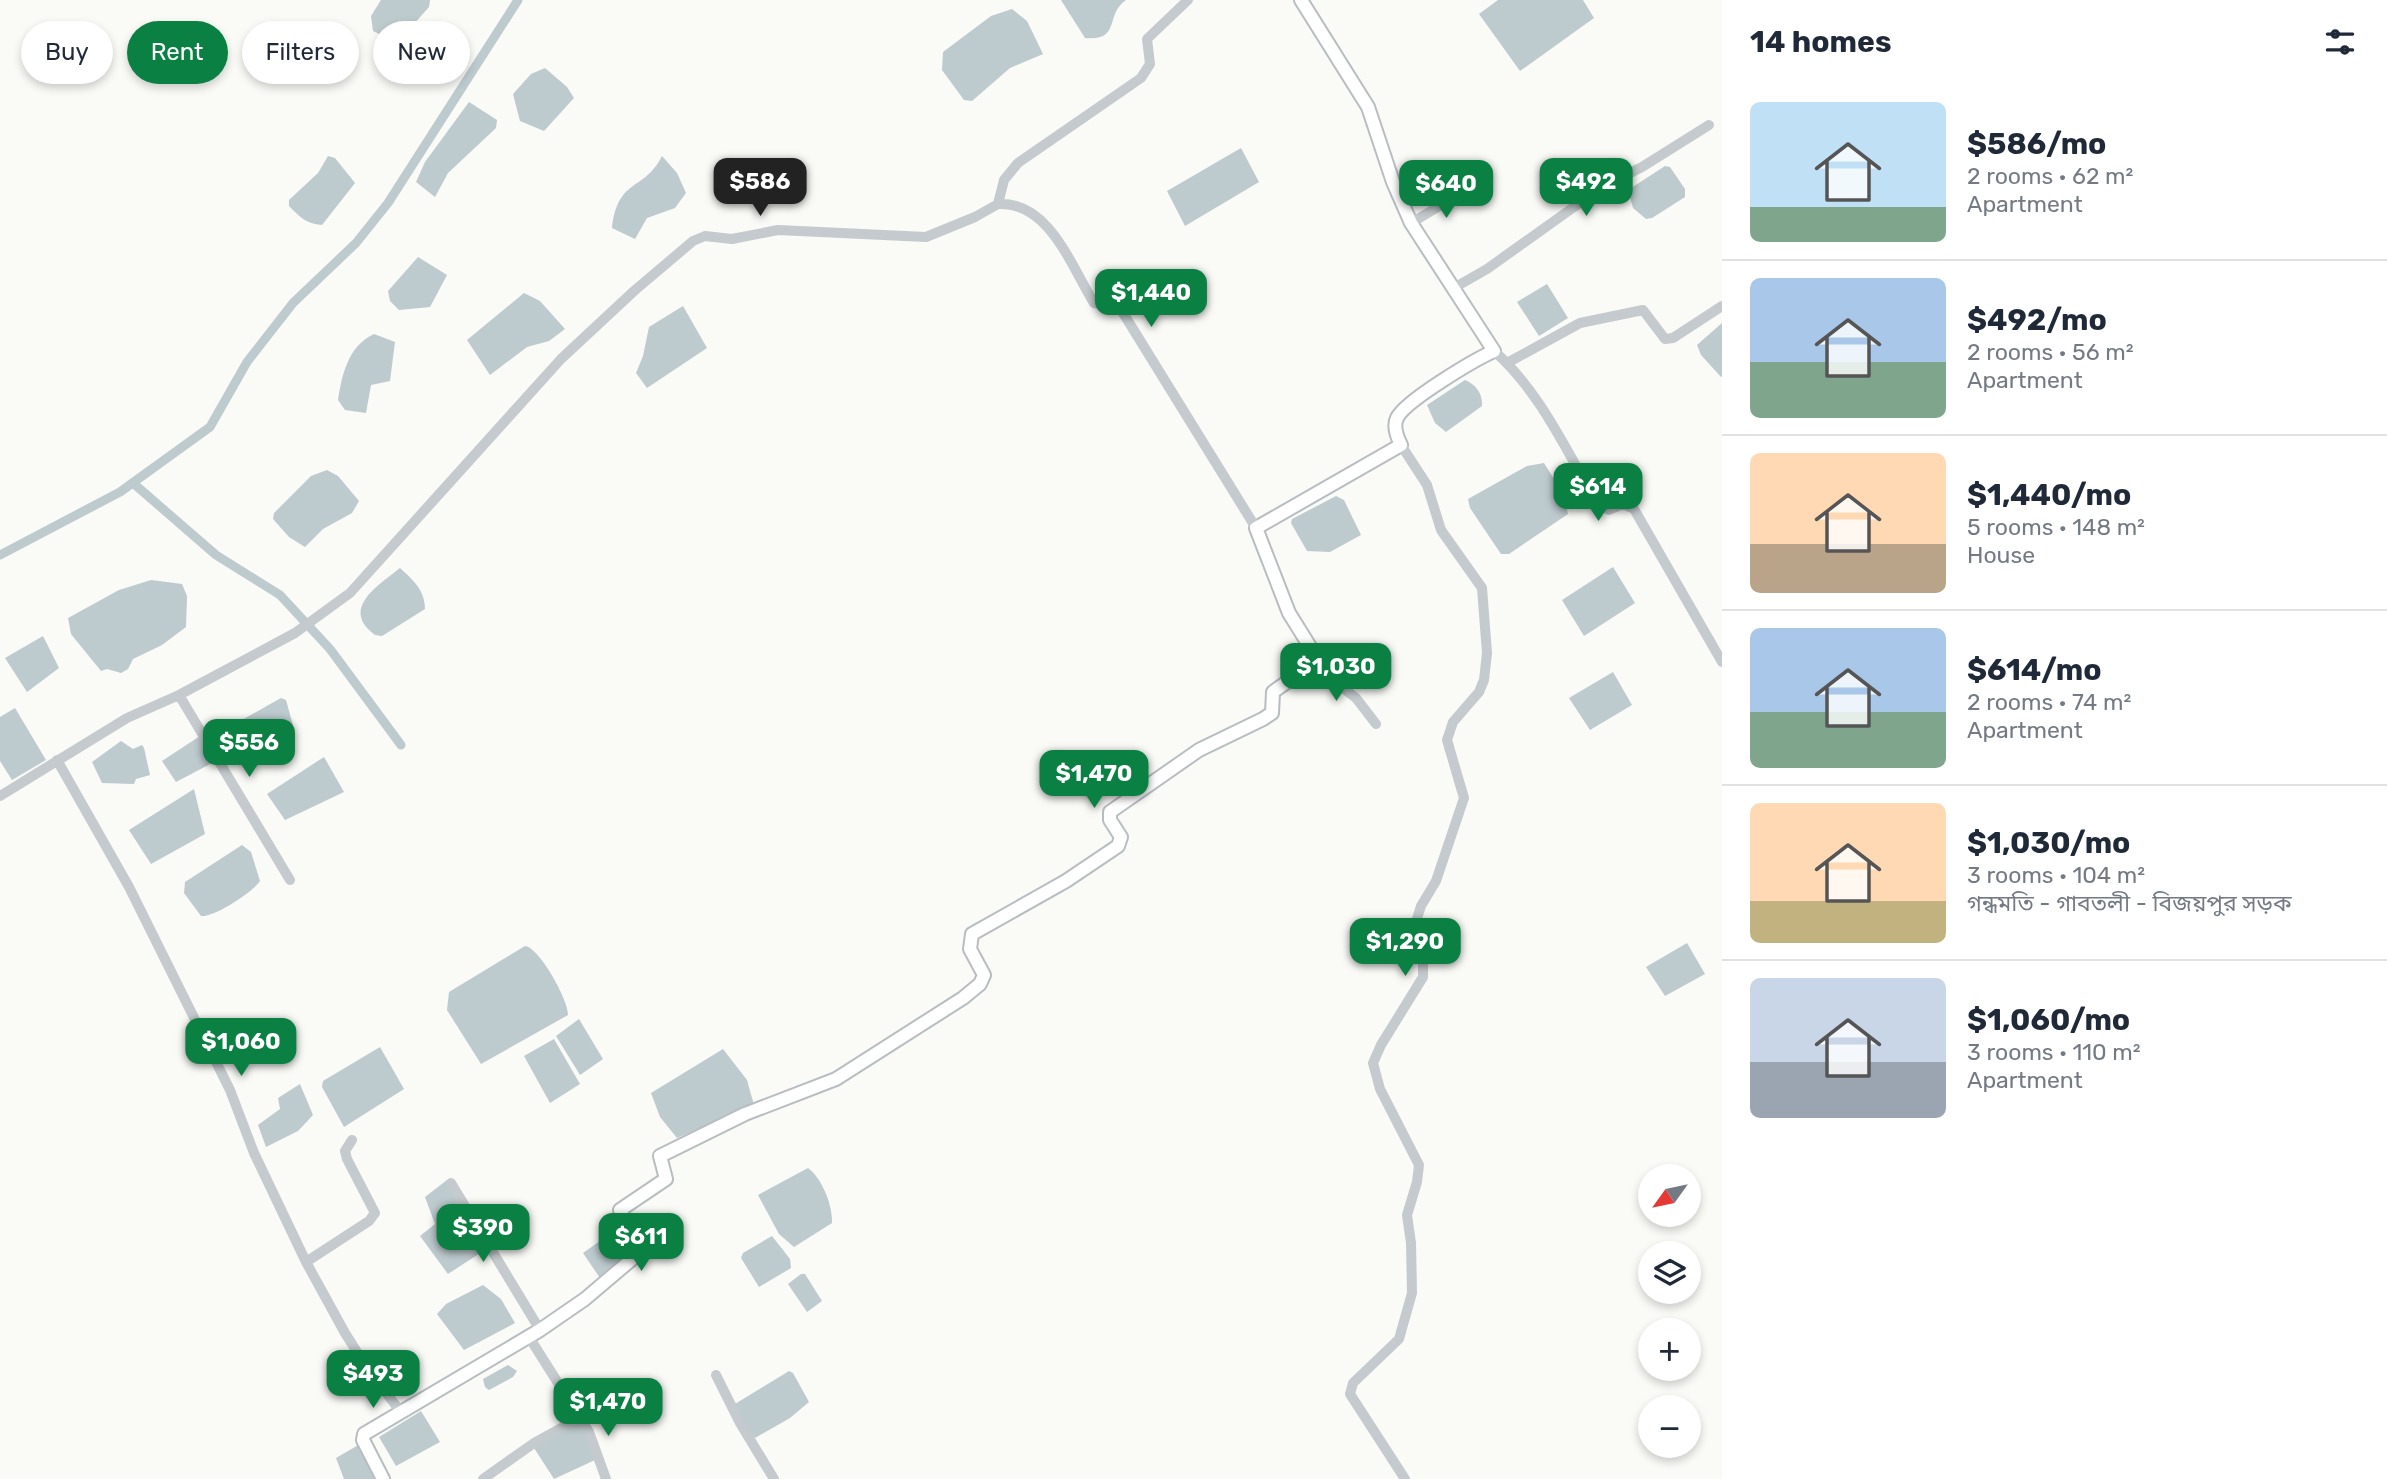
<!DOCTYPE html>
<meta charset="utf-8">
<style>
:root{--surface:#fff;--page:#f6f6f7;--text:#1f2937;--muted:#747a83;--line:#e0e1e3;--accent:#0b8043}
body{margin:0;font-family:Rubik,"Noto Sans Bengali",sans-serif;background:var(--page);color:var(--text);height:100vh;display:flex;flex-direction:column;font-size:26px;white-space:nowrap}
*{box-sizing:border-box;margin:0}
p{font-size:23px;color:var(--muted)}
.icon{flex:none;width:38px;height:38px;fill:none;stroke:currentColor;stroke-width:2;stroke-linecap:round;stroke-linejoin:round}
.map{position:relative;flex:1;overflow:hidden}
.drawer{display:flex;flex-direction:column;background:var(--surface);width:665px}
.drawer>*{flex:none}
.guide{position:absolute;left:21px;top:21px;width:665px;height:63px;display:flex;gap:14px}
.needle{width:46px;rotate:237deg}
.controls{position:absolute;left:1638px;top:1164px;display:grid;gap:14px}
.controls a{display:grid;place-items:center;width:63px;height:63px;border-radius:50%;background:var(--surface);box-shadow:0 4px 10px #0003;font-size:35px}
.price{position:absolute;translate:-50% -60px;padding:0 16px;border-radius:14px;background:var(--accent);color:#fff;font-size:23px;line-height:46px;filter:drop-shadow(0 2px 4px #0008)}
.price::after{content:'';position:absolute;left:50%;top:42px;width:21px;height:16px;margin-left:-10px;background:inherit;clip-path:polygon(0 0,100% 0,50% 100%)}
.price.active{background:#222;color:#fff}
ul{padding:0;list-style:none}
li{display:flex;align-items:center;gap:21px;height:175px;padding:0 28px}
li+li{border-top:2px solid var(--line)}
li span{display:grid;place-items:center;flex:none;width:196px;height:140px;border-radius:10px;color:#555}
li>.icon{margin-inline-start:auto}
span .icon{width:84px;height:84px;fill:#fffc;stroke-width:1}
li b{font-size:30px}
h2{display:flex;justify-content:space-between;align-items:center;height:84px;padding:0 28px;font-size:30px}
.pill{padding:0 24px;border-radius:32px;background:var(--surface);box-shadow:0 4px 10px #0003;font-size:24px;line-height:63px}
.pill.active{background:var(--accent);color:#fff}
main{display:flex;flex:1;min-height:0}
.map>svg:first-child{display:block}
.water{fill:#bdcace}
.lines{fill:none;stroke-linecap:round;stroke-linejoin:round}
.canal{stroke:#bdcace;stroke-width:9}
.major-casing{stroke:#b7bdc1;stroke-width:16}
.minor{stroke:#c4cacd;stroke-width:10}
.major{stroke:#fff;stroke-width:12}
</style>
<main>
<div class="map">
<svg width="1722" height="1479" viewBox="0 0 1722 1479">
<rect width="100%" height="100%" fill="#fafaf7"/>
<path class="water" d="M 381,0 L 430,0 L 429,7 L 413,25 L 389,39 L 373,31 L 371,16 Z
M 1061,0 L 1126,0 C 1104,15 1122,41 1085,38 Z
M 1498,0 L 1583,0 L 1594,18 L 1520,71 L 1479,14 Z
M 1012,9 L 1027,21 L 1043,54 L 1010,68 L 972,101 L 964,100 L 942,70 L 943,52 L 991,16 Z
M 545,68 L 567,87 L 574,98 L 544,131 L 520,121 L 513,94 L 531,74 Z
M 469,102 L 497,120 L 496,128 L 448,173 L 435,197 L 416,182 L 425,162 Z
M 1241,148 L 1259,182 L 1185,226 L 1167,191 Z
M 328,156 L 335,158 L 355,183 L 322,225 C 306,224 299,216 289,206 L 289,200 L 318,173 Z
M 662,156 L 677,173 L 686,193 L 675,208 L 647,218 L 635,239 L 612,228 C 618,177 644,192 662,156 Z
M 1665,166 L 1670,167 L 1685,189 L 1685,197 L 1652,218 L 1646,219 L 1633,208 L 1628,190 Z
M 418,257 L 447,275 L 430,307 L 399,310 L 390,301 L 388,291 Z
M 1547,284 L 1568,318 L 1539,336 L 1517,302 Z
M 524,293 L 540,301 L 565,329 L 549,341 L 527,347 L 490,375 L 467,340 Z
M 683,306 L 707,348 L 647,388 L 636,373 L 643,356 L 649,327 Z
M 1722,323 L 1722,376 L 1721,377 L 1701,355 L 1697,345 Z
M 374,334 L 395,342 L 390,381 L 371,385 L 366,413 L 345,410 L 338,400 C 342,375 348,346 374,334 Z
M 1465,380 C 1475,384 1483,393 1482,406 L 1446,432 L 1435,423 L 1427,405 Z
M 1544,463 L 1564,495 L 1568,514 L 1509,554 L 1501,554 L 1470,508 L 1468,499 L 1527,466 Z
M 327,470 L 338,476 L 359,501 L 352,513 L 323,529 L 305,547 L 289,537 L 273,519 L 274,513 L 311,476 Z
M 1336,496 L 1344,500 L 1361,535 L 1330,552 L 1307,551 L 1291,523 L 1292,519 Z
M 1613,567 L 1635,603 L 1584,636 L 1562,600 Z
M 400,568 C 413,580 425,590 425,609 L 382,636 L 375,635 C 339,609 379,585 400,568 Z
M 151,580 L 182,584 L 187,596 L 186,627 L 162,645 L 133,659 L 128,669 L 121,673 L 107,669 L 101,671 L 71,634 L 68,618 L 119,590 Z
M 43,636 L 59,668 L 27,692 L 5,658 Z
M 1613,672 L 1632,705 L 1590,730 L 1569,698 Z
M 281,698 L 286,700 L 294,729 L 269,738 L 251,753 L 244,738 L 233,731 L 233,725 Z
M 15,708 L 46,760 L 12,780 L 0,761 L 0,717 Z
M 200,736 L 214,762 L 176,782 L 162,761 Z
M 121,741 L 133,749 L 142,745 L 144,748 L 150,775 L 136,779 L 134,784 L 102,783 L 92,762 Z
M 324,757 L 344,792 L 285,820 L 267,794 Z
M 194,789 L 205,834 L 151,864 L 129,830 Z
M 242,845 L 251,852 L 260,881 C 253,892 213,918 201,916 L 184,893 L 185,882 Z
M 1687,943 L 1705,974 L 1665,996 L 1646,967 Z
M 525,946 C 539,947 569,1001 568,1015 L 481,1064 L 447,1010 L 449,992 Z
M 579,1019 L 603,1059 L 580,1075 L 556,1036 Z
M 554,1039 L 580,1084 L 550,1103 L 524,1056 Z
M 380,1047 L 404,1089 L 344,1127 L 322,1087 L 323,1081 Z
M 723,1049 L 747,1080 L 754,1105 L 677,1138 L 660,1117 L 651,1093 Z
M 300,1084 L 313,1115 L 298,1131 L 266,1147 L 258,1125 L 280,1109 L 278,1098 Z
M 808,1168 C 822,1178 833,1206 832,1223 L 794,1247 L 779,1234 L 758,1195 Z
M 447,1180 L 488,1248 L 448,1274 L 420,1236 L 435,1224 L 425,1197 Z
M 607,1236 L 623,1264 L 600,1278 L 583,1253 Z
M 772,1236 L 790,1259 L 791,1268 L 759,1287 L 741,1258 L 743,1253 Z
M 801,1274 L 805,1274 L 822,1301 L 807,1312 L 788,1284 Z
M 483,1285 L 501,1299 L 515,1323 L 464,1350 L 437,1314 L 446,1304 Z
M 508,1365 L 517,1371 L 513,1377 L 489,1390 L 485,1387 L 483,1379 Z
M 789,1371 L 793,1373 L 809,1402 L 790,1418 L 755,1438 L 741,1420 L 735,1404 Z
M 421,1411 L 440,1442 L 396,1466 L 379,1437 Z
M 573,1422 L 583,1424 L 595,1460 L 554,1479 L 534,1448 Z
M 360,1444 L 382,1479 L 344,1479 L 336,1458 Z"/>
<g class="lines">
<path class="canal" d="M 133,483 L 216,555 L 280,595 L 330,649 L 401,745
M 0,555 L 120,492 L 210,427 L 247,362 L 293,303 L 356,243 L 388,203 L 518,0"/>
<g class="major-casing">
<path id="major" d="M 383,1479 L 363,1440 L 364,1434 L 540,1330 L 585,1299 L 638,1254 L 640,1249 L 620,1210 L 666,1179 L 660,1156 L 745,1114 L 836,1079 L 963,998 L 980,984 L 984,975 L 970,949 L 972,934 L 1066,881 L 1118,846 L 1121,837 L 1110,820 L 1110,812 L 1199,750 L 1263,719 L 1272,713 L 1273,692 L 1312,664 L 1312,650 L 1289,613 L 1256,528 L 1401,445 C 1397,437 1393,426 1397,418 C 1405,401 1474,360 1494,351 L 1411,223 L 1393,182 L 1368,107 L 1301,0"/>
</g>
<path class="minor" d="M 998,204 C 1049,201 1071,266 1094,303 L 1120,308 L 1256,528
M 1411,223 L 1466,190
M 1452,289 L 1487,269 L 1602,187 L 1642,167 L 1709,125
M 1494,351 C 1539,390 1567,452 1597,503 L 1609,510 L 1623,504 L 1634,509 L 1722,662
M 1507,363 L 1580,323 L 1643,310 L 1665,339 L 1673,338 L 1722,306
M 1401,445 L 1427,485 L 1441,530 L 1482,588 L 1487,653 L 1484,680 L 1479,692 L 1453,722 L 1447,740 L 1464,798 L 1436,881 L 1421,906 L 1414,928 L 1423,961 L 1423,977 L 1381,1045 L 1373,1063 L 1380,1089 L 1419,1165 L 1417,1182 L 1407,1215 L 1411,1243 L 1412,1293 L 1399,1339 L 1353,1383 L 1350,1394 L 1405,1479
M 1312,664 L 1356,698 L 1376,724
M 179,695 L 290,880
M 57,760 L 129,887 L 230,1090 L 254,1153 L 306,1262 L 345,1333 L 369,1371 L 401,1412
M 0,796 L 127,718 L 179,695 L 295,633 L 350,593 L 561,359 L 634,291 L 693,241 L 705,236 L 732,239 L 778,230 L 926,237 L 975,217 L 998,204 L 1004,180 L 1018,163 L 1141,78 L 1150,64 L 1147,39 L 1188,0
M 451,1183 L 540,1330
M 306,1262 L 369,1221 L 375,1213 L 347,1159 L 345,1151 L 352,1140
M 529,1337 L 589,1432 L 606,1479
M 716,1375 L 740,1423 L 774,1479
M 483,1479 L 534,1443 L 579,1418"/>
<use href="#major" class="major"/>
</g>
</svg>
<div class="controls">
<a><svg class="needle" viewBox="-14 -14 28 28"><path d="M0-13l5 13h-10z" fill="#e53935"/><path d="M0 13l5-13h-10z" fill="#747a83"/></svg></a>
<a><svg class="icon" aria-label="layers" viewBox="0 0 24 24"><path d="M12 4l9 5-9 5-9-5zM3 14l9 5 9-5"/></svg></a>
<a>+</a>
<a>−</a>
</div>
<b class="price active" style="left:760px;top:218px">$586</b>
<b class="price" style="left:1586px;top:218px">$492</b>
<b class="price" style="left:1446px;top:220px">$640</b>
<b class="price" style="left:1151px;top:329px">$1,440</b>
<b class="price" style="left:1598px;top:523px">$614</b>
<b class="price" style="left:1336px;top:703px">$1,030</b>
<b class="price" style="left:249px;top:779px">$556</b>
<b class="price" style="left:1094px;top:810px">$1,470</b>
<b class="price" style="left:1405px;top:978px">$1,290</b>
<b class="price" style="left:241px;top:1078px">$1,060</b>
<b class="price" style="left:483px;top:1264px">$390</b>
<b class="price" style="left:641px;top:1273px">$611</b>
<b class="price" style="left:373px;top:1410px">$493</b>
<b class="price" style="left:608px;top:1438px">$1,470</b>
<div class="guide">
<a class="pill">Buy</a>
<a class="pill active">Rent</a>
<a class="pill">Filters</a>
<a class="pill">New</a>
</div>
</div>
<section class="drawer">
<h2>14 homes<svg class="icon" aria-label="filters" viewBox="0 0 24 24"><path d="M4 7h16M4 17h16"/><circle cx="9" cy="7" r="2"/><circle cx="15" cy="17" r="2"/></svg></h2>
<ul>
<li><span style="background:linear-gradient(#bfe0f5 75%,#7fa58c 0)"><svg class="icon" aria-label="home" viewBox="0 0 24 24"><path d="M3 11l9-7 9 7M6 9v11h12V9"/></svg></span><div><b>$586/mo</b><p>2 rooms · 62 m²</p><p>Apartment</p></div></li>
<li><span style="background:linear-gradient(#a9c7e8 60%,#7fa58c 0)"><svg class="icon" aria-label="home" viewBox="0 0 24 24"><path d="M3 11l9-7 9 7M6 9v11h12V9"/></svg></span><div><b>$492/mo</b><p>2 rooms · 56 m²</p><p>Apartment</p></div></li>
<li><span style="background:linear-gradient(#ffd9b3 65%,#b9a48a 0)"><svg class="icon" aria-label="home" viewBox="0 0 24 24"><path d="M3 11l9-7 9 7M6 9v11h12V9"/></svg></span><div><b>$1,440/mo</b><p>5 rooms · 148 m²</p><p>House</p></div></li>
<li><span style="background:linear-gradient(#a9c7e8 60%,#7fa58c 0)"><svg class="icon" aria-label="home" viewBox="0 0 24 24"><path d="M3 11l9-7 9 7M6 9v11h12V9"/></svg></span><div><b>$614/mo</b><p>2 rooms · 74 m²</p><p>Apartment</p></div></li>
<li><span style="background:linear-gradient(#ffd9b3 70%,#c2b280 0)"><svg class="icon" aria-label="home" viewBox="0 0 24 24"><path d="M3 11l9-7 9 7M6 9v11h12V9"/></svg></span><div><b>$1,030/mo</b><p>3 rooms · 104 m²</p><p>গন্ধমতি - গাবতলী - বিজয়পুর সড়ক</p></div></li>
<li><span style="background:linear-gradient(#c9d6e8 60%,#9aa5b1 0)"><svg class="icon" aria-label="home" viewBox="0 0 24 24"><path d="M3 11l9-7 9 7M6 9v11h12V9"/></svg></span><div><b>$1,060/mo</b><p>3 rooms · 110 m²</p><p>Apartment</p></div></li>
</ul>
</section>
</main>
